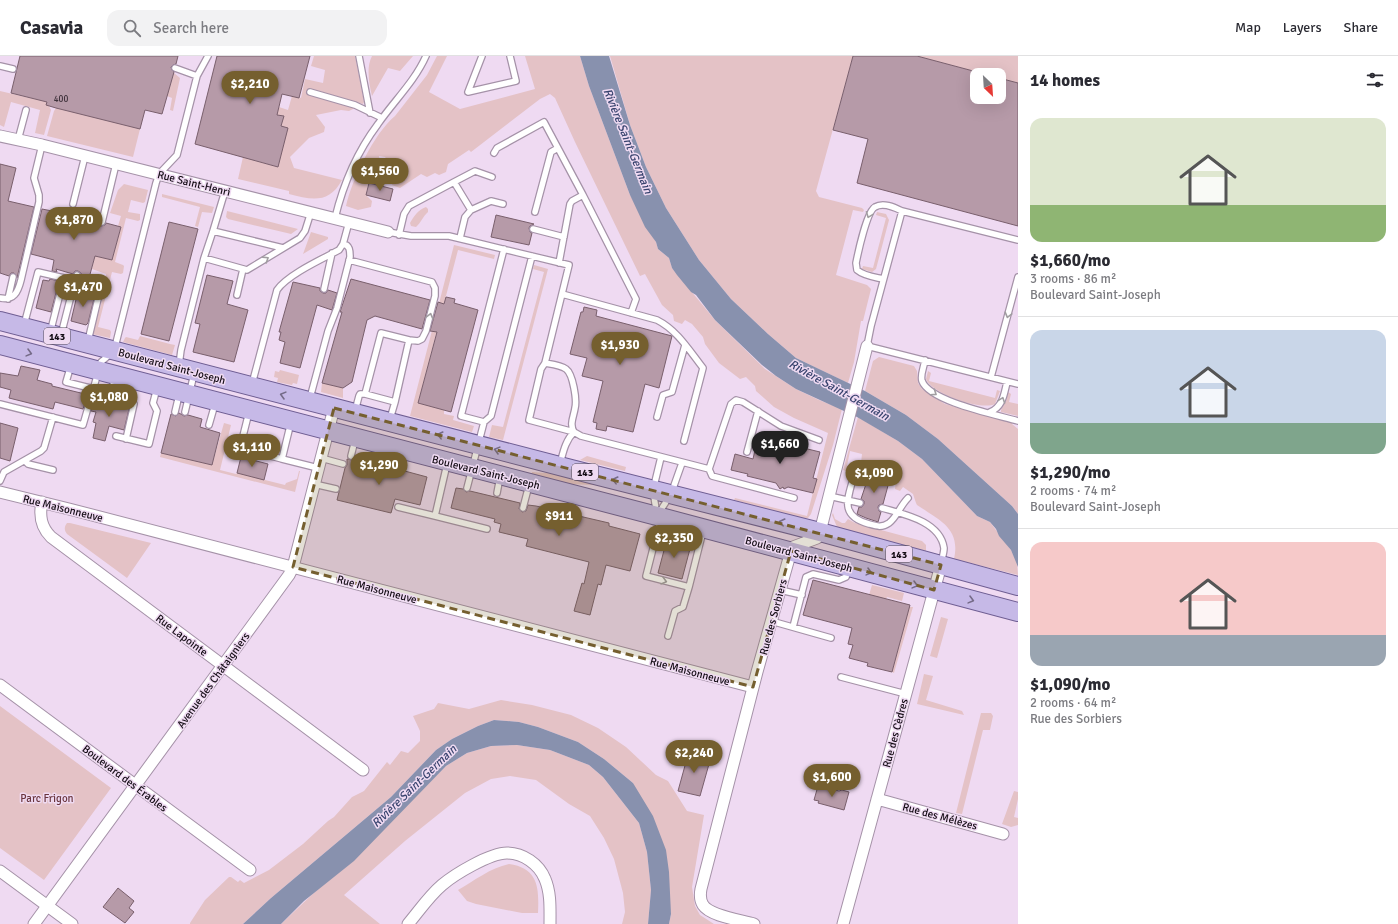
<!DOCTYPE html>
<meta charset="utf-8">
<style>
:root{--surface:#fff;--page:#f2f2f3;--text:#2b2b33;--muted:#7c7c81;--line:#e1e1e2;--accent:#755f2f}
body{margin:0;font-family:Signika,sans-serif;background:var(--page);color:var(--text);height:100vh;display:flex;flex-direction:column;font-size:15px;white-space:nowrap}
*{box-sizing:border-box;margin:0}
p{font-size:13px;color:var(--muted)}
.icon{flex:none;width:22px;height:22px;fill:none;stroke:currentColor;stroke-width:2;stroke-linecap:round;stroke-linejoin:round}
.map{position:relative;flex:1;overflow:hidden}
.details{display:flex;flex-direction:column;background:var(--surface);width:380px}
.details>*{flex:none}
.needle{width:26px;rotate:155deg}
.buttons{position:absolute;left:970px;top:12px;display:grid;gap:8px}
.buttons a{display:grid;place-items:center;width:36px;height:36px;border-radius:8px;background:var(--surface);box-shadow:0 4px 16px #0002;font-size:20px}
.price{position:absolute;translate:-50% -34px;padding:0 9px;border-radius:14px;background:var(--accent);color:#fff;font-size:13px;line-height:26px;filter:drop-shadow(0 1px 2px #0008)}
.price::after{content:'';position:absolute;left:50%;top:24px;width:12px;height:9px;margin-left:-6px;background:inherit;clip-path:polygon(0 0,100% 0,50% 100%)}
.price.active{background:#222;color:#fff}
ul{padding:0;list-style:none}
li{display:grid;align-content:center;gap:8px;height:212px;padding:0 12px}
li+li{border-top:1px solid var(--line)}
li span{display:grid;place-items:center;height:124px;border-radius:12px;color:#555}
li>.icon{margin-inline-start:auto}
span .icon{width:72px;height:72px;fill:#fffc;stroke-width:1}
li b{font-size:17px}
h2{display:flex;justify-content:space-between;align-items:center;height:48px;padding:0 12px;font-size:17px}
header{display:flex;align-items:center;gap:24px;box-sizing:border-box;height:56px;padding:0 20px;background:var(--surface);border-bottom:1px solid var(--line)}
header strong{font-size:19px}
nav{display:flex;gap:22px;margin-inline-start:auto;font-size:14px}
.search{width:280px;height:36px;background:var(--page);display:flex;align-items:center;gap:10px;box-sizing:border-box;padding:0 14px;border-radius:12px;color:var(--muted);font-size:15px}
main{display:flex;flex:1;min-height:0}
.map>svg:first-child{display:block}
.green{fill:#e4c2c6}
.water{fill:#8891ae}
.building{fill:#b69aa8;stroke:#795f6c}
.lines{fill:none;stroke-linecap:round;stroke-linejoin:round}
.lane-casing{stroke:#a592a8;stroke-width:8}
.street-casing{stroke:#a592a8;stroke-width:13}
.primary-casing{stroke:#6f5e93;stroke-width:20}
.lane{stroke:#fff;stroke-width:5.5}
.street{stroke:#fff;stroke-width:11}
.primary{stroke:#c6b9e7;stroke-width:18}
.oneway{stroke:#a19ea1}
.oneway2{stroke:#756b88}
.marked{fill:#755f2f;fill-opacity:0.2;stroke:#755f2f;stroke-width:3;stroke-dasharray:8 5;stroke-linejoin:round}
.labels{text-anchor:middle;stroke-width:3;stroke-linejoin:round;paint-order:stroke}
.number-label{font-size:9px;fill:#3c3039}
.shield{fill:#efdaf2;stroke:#554a57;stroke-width:1}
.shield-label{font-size:10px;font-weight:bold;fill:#130c14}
.street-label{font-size:11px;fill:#130c14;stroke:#efdaf2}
.park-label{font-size:11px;fill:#69353d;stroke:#efdaf2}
.water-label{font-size:12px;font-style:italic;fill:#38436e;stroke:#efdaf2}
</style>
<header>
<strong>Casavia</strong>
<div class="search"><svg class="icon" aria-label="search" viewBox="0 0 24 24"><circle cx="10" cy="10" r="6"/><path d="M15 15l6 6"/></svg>Search here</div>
<nav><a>Map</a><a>Layers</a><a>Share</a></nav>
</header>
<main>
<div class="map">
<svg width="1018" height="868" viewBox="0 0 1018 868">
<rect width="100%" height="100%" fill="#efdaf2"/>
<path class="green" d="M 314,0 L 355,0 L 364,46 L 363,48 L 309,33 L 307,37 L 355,52 L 349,55 L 341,54 L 316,59 L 325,71 L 324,76 L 309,82 L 290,101 L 294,112 L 342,124 C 329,148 312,144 289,138 L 289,135 L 238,123 L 243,101 L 278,111 L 287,72 L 281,70 L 284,60 L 277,59 L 279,51 L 288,54 L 292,40 L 301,42 L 305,23 L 323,27 L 325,14 L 311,10 Z
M 372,0 L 413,0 L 400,15 L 388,12 L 372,40 C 369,28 366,11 372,0 Z
M 437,0 L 447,0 L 429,36 L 460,53 L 535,33 L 525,0 L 580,0 L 589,30 L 630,139 L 656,186 L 658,193 L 669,202 L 672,212 L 715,264 L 765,313 L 796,333 L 819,344 L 842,353 L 833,389 L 811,458 L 808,462 L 803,463 L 734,444 L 735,442 L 807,460 L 828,377 L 794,362 L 774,351 L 756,335 L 755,330 L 746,321 L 740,323 L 719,307 L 705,288 L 703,281 L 692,268 L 685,264 L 682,268 L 674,265 L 673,259 L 662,249 L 645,218 L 640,220 L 575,86 L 555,42 L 550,38 L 540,43 L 471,96 L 469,94 L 448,108 L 446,116 L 439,119 L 435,117 L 427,121 L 421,118 L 400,132 L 392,129 L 399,108 L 388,105 L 385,101 L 379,100 C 381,111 374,117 369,126 C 367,130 367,135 366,139 L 372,145 L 371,151 L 358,154 L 346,150 C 352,124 374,77 395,60 L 427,19 Z
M 610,0 L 853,0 L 816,135 L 819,141 L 862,152 L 864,154 L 863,156 L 853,154 L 836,219 L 867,229 L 871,233 L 863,265 L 861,265 L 854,306 L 848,327 L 796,302 L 768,278 L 731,243 L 699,204 L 666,152 L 646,111 L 630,69 Z
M 917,0 L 1018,0 L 1018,27 L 999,22 L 999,19 L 989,19 Z
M 174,17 L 180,22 L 173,55 L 170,54 L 172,42 L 167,40 Z
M 0,35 L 47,46 L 51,54 L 44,79 L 35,77 L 40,54 L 11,46 L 4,71 L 0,69 Z
M 56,52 L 140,73 L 133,101 L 47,80 L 54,55 Z
M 124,128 L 148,134 L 145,146 L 143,147 L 131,144 L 128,156 L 140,158 L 140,164 L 138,165 L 126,162 L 115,206 L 123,209 L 124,210 L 123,217 L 121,218 L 112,216 L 98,271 L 110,274 L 111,276 L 110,282 L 92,278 L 101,249 L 106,218 L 92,213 L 95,200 L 112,204 L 121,171 L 118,170 L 121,160 L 110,157 L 118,134 Z
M 162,138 L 214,151 L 212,157 L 202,156 L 198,171 L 195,170 L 200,151 L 162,141 Z
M 426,151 L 428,153 L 428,156 C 423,160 421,167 416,171 L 411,170 L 410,167 C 414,160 418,154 426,151 Z
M 227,155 L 298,173 L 291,178 L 287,177 L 228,163 L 226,161 Z
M 877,156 L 886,158 L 889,164 L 876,213 L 872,216 L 862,213 L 863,210 L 873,212 L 886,162 L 876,159 Z
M 311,176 L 328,181 L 328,183 L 303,198 Z
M 454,189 L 495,199 L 494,203 L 458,194 L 418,347 L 444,354 L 444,358 L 454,360 L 453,364 L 474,370 L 472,376 L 410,360 Z
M 534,209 L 548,213 L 503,384 L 489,381 L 492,369 L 503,371 L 544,216 L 533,213 Z
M 140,280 L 170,288 L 175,289 L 172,299 L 123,286 L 125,282 L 126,281 L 138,284 Z
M 879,301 L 914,310 L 917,315 L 918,327 L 922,333 L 945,348 L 1012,366 L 1012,368 L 1018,373 L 1018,458 L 1012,450 L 938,383 L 906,359 L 865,335 L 873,305 Z
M 280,314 L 299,319 L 297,328 L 293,327 L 292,329 L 277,326 L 278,322 L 274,321 L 275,315 L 279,316 Z
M 928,315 L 931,317 L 929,325 L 995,342 L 997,334 L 1000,335 L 995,348 C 981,355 932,338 926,323 Z
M 322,327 L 343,332 L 343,342 L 321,336 Z
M 1008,336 L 1011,338 L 1009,346 L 1018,348 L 1018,360 L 1001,356 L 1001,354 L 1006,345 Z
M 858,361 L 898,385 L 922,403 L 977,460 L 990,466 L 1011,494 L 1017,506 L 1018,519 L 954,503 C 961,472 939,464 917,449 L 916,447 L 913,438 L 903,431 L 900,435 L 895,433 L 896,425 L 888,421 L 890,414 L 861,407 L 862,398 L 850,395 L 846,415 L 843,414 Z
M 224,367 L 231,369 L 220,414 L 236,418 L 237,417 L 285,429 L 286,427 L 297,423 L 299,415 L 300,415 L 295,436 L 160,401 L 161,397 L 212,409 Z
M 587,400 L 626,411 L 625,415 L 580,404 Z
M 532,416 L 560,418 L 597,427 L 596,429 L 565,428 L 531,420 Z
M 833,457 L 835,463 L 842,467 L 845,467 L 848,463 L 855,467 L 922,485 L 926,489 L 926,495 L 837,471 L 832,459 Z
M 67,467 L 70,467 L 151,487 L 127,522 L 67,478 C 64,474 64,471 67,467 Z
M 872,529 L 904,537 L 902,545 L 887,541 L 886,543 L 869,539 Z
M 909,551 L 913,551 L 894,617 L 892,616 Z
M 941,561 L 948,563 L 937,602 L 930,600 Z
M 924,618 L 933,620 L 926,644 L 962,655 L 964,659 L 917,648 Z
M 501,644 L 532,649 L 571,659 L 598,672 L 626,691 L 656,719 L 668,725 L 687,755 L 704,759 L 692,831 L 695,850 L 700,859 L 714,868 L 669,868 L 671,858 L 633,727 L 604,703 L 578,686 L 538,671 L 519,666 L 494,664 L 478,670 L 452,683 L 436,694 L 391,741 L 271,842 L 243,868 L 190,868 L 190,867 L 205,844 L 229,821 L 231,821 L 238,826 L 240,824 L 244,827 L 269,814 L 303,788 L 328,765 L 334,761 L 352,741 L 364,735 L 387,706 L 390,709 L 401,695 L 408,697 L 420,685 L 420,675 L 413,660 L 434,653 L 438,647 L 469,653 Z
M 0,650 L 111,732 L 44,824 L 0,792 Z
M 981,657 L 991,657 L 993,660 L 990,674 L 983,674 L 962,758 L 956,757 Z
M 517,689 L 550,694 L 589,709 L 603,721 L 639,767 L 647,796 L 651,834 L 648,868 L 622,868 L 625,856 L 623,837 L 614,803 L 604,782 L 590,760 L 569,748 L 536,724 L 510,720 L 491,723 L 465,737 L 405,785 L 344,839 L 380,868 L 281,868 L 411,745 L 446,710 L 467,697 L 491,690 Z
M 1014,735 L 1018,736 L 1018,743 L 1014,761 L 1018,762 L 1018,769 L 1011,771 L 1002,768 Z
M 509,808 C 539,812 539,833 538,857 L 522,857 L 476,848 L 467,845 L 458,834 C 474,825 490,812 509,808 Z"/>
<path class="water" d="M 580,0 L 609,0 L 630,69 L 646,111 L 666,152 L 699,204 L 731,243 L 768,278 L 796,302 L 865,335 L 906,359 L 938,383 L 1012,450 L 1018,458 L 1018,511 L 1011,494 L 999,480 L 996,473 L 990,466 L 977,460 L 922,403 L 898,385 L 857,361 L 796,333 L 776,320 L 762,309 L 715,264 L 696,239 L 691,236 L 677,219 L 672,212 L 669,202 L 658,193 L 656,186 L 645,171 L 630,139 L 589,30 Z
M 494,664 L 519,666 L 538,671 L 578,686 L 604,703 L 633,727 L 653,760 L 666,794 L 669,816 L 671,858 L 669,868 L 648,868 L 651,834 L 647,796 L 639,767 L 603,721 L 589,709 L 550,694 L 517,689 L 491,690 L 467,697 L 446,710 L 354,805 L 304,845 L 281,868 L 243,868 L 271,842 L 391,741 L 436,694 L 452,683 L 478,670 Z"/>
<path class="building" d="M 20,0 L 178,0 L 176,8 L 173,9 L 171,11 L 172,14 L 174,16 L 162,58 L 145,54 L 140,73 L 56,52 L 46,49 L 47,46 L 11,37 Z
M 217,0 L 310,0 L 299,42 L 282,38 L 277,59 L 284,60 L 281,70 L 288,72 L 278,111 L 195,88 Z
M 853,0 L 917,0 L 977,16 L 977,41 L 999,41 L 999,22 L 1018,27 L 1018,170 L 857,127 L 868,83 L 833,74 Z
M 0,108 L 16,112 L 8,145 L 34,151 L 17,222 L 14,217 L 11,217 L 9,220 L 0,217 Z
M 369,127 L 393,133 L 390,145 L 366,139 Z
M 42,153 L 52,155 L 53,153 L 98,165 L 99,169 L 101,170 L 105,169 L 106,167 L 121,171 L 112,204 L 95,200 L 89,222 L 81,220 L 81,217 L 78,215 L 75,215 L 73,218 L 56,213 L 57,216 L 52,215 L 54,204 L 31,198 Z
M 496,159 L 534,168 L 530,170 L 529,172 L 530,176 L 532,177 L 529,189 L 491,181 Z
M 169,166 L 198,173 L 169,285 L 141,278 Z
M 207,219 L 233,225 L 227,248 L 248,254 L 234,306 L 193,296 L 200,268 L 195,267 Z
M 50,223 L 59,225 L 51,256 L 36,252 L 43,224 L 49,225 Z
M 351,223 L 430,244 L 422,273 L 375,260 L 367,264 L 352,326 L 343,332 L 322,327 L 342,256 L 340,256 Z
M 293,226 L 320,232 L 320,235 L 323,237 L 326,237 L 328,234 L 337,237 L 332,254 L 317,249 L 300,312 L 280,307 L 285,286 L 279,284 L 281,276 L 279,276 Z
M 78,235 L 95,239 L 88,267 L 86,269 L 71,265 Z
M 446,241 L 455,243 L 454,247 L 478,254 L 451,356 L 418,347 L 437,276 L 430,275 L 438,246 L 444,248 Z
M 584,251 L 597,254 L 596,260 L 672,280 L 659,332 L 645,328 L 633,376 L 607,370 L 606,375 L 596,373 L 597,367 L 593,366 L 603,325 L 582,320 L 587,302 L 570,298 L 581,256 L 583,256 Z
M 21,310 L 40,314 L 37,324 L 52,328 L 52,330 L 85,338 L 84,343 L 86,344 L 83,353 L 55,346 L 53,353 L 9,342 L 11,334 L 0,331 L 0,317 L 18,320 Z
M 103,343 L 108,347 L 112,346 L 116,347 L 117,345 L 130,349 L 124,374 L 109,370 L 105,385 L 93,382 L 96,367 L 93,366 L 96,356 L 91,355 L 94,346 L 102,348 Z
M 179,357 L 184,360 L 188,359 L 202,363 L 200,371 L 220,377 L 212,409 L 161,397 L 171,358 L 176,360 Z
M 0,367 L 18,372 L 10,405 L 0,402 Z
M 758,381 L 820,396 L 813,422 L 817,423 L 813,437 L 788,431 L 784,433 L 783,431 L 780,433 L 776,427 L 747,420 L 748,418 L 731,414 L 735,398 L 753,403 Z
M 241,401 L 268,408 L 264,424 L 237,417 Z
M 358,402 L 380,407 L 379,409 L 395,413 L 398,415 L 401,414 L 427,421 L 420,449 L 395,443 L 391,457 L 337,444 L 345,412 L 347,409 L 347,403 L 358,405 Z
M 872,410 L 890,415 L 887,426 L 889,426 L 883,448 L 879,449 L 878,451 L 879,455 L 881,456 L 878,466 L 866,462 L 857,458 L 859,451 L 862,451 L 864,448 L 864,445 L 861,443 Z
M 456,432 L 463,433 L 466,436 L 470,435 L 520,447 L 519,453 L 522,456 L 526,455 L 528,449 L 536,450 L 609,467 L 609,470 L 640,478 L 630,515 L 606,509 L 601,529 L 598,528 L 590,559 L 574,555 L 582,527 L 584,528 L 589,506 L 526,490 L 528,483 L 499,476 L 501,468 L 494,466 L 495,463 L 451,452 Z
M 667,483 L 691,489 L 682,523 L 658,517 Z
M 813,524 L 910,549 L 892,616 L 867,610 L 868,607 L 849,602 L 853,589 L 848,588 L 852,572 L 803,559 Z
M 689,695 L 711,701 L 700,740 L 678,735 Z
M 818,730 L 839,735 L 842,734 L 849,736 L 844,754 L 818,747 L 819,745 L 814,744 Z
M 118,832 L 134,845 L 129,852 L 134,856 L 125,867 L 103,851 Z"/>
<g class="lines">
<g class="lane-casing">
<path id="lane" d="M 359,0 L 370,57
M 482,0 L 468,36 L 516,25 L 510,0
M 0,10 L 13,13
M 175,12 L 197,20
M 310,36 L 355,49 L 382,62
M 18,84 L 26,54
M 494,97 L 497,92 L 544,66 L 583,139
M 73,148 L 85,100
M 471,154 L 454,126 L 475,115 L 492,121
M 535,156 L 551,96 L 558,92
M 335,162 C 343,129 357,96 378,68 C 394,45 415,25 426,0
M 102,166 L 116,108
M 533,173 L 564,181
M 213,175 L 283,192
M 388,176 L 411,180 L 449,180 L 569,209 L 545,307 C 551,308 561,309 566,313 C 573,318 577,344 575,352 C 574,360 569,368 574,376 L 581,380 L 709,413 L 712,420 L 794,442
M 399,179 L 404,158 L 409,150 L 454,126
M 460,182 L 465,161 L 471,154 L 491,145 L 503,148
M 1018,184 L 902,155 L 871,270 L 867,290 L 1018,328
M 204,202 L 247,214 L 300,182 L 305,175 L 311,156
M 349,204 L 432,226 L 435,232 L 435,240 L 426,275 L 422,283 L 418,285 L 409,284
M 559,207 L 570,148 L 572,145 L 583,139 L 636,243 L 631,257
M 64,222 L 75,224 L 77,219
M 883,223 C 874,221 864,220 857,214 L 856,207 C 858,197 867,155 875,151 C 883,146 894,151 902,155
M 324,233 L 332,197
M 562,238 L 657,264 C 677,274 689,294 703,312 L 684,385
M 237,239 L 243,213
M 0,242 C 14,245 18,236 21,224 L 39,146 L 39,139 L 34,122 L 42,89
M 8,243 L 13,221
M 24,269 L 38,216 L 64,222 L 50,277
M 61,279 L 75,224 L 101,230 L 88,285
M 925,304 C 924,311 920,319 922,325 C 930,346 998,359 1018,365
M 545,307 L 541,313 L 529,364 L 574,376
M 71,309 L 66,326 L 94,333
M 179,309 L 181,294 L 204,202 L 213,175 L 225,135
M 991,321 L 1018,221
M 252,328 L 277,234 C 287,219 322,203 339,194 L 343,188 L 349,166
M 365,338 L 381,277 L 409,284 L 395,346
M 310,342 L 328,275 L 337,252 L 350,201 C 350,195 350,189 343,188
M 109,343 L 115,322
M 0,348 L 83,369 L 101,306 L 114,295 L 156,127 L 159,118 L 177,99 L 197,20 L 208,0
M 355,355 L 359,340 L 360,338 L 365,338 L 395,346 L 390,363
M 175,356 L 179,339
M 185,356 L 194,318
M 249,356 L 240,392 L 282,403 L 291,366
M 990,356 C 1003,351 1004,338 1007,326
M 657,361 L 663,339 L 672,336 L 685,289
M 484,366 L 461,360 L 504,193
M 209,369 L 215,348
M 116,380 L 149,388 L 157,355 L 153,347 L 157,332
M 126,383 L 134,348 L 130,340
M 747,396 L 758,355
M 351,400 L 355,384
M 661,401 L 653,434 L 657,460 L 671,438 L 682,407
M 321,402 L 343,408
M 282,403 L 318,412
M 25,405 L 28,408 L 53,414
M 447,408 L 435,460 L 487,473
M 560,408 C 563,397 565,385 574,376
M 399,411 L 403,395
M 709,413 L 731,348 L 736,344 L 743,346 L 781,370 L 819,384
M 855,415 C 850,439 836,459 869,468 C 876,470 882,472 889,467 C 897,461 900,450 908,442
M 0,425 L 4,416 L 41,395 L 44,392 L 53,361
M 314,428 L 336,433
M 467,432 L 484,366 L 491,360 L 532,200
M 497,437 L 500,421
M 829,440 L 860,447
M 398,451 L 435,460
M 523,452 L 529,429
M 882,452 C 903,458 940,465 944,492 C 944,497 942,502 941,507
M 658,464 L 659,469 L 646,520 L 689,531 L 703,475
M 780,534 L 802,539
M 771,565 L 831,582
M 793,571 L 806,521 L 813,518 L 839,524 L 846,521 L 849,513
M 668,580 L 675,555 L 683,551 L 689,531
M 841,621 L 906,638"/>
</g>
<g class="street-casing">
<path id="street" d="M 0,80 L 42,89 L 388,176
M 0,436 L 69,453 L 753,631
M 42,446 C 39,460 41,471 51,481 C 155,559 260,636 363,714
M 0,629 L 250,814
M 877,743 L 1003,778
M 0,815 L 72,868
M 34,868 L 289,519 L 293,511 L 334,352
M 408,868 C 419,855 429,840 442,829 C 455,818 490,797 507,797 C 523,797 539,808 545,823 C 551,837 550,853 550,868
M 754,868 C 740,864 710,860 703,849 C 700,844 700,838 701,833 L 757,616 L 791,495 L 793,491 L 817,482 L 820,476 L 867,290
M 843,868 L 941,509"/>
</g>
<g class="primary-casing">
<path id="primary" d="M 0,265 L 571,413 L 820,476 L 1018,530
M 0,289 L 657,460 L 1018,556"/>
</g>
<use href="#lane" class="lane"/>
<use href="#street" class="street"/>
<use href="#primary" class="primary"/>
</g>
<defs><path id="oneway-chevron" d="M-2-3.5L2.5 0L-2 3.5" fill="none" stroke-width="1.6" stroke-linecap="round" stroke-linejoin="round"/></defs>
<g class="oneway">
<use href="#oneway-chevron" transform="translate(869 159) rotate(111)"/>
<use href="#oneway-chevron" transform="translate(266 203) rotate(-32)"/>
<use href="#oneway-chevron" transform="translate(1008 259) rotate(105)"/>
<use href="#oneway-chevron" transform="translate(430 260) rotate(-75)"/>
<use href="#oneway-chevron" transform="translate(934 337) rotate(34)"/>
<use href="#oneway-chevron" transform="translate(1002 344) rotate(-70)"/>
<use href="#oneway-chevron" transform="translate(664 525) rotate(15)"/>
</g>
<g class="oneway2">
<use href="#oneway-chevron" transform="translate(29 297) rotate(15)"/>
<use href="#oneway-chevron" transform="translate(283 339) rotate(-165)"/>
<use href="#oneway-chevron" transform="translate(440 379) rotate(-166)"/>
<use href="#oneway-chevron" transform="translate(497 394) rotate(-165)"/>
<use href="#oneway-chevron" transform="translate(615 424) rotate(-166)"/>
<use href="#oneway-chevron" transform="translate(782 466) rotate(-166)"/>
<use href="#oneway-chevron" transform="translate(869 516) rotate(15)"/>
<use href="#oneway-chevron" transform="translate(915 529) rotate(15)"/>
<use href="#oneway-chevron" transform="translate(971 544) rotate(15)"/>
</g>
<path class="marked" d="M 334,352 L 941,509 L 934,534 L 791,495 L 753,631 L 293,511 Z"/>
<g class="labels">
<g class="number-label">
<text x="61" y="46">400</text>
</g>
<g class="shield">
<rect x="44" y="272" width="26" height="16" rx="3"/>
<rect x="572" y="408" width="26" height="16" rx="3"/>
<rect x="886" y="490" width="26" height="16" rx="3"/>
</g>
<g class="shield-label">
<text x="57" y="284">143</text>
<text x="585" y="420">143</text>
<text x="899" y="502">143</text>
</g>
<g class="street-label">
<text transform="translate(194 127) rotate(14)" y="4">Rue Saint-Henri</text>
<text transform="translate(172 310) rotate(15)" y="4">Boulevard Saint-Joseph</text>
<text transform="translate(486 416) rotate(14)" y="4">Boulevard Saint-Joseph</text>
<text transform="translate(63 452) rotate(14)" y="4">Rue Maisonneuve</text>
<text transform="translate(799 498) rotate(15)" y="4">Boulevard Saint-Joseph</text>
<text transform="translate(377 533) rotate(15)" y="4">Rue Maisonneuve</text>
<text transform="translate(773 561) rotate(-75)" y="4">Rue des Sorbiers</text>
<text transform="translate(182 579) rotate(37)" y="4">Rue Lapointe</text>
<text transform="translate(690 615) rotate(15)" y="4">Rue Maisonneuve</text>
<text transform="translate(213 624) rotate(-54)" y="4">Avenue des Châtaigniers</text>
<text transform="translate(895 677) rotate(-75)" y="4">Rue des Cèdres</text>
<text transform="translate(125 722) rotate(37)" y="4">Boulevard des Érables</text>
<text transform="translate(940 760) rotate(15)" y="4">Rue des Mélèzes</text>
</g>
<g class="park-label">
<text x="47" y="746">Parc Frigon</text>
</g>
<g class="water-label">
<text transform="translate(628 85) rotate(68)" y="4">Rivière Saint-Germain</text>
<text transform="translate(839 334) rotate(29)" y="4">Rivière Saint-Germain</text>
<text transform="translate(414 730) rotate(-44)" y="4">Rivière Saint-Germain</text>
</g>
</g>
</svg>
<div class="buttons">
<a><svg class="needle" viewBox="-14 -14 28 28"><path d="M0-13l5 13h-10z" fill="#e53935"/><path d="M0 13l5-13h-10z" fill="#7c7c81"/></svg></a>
</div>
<b class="price" style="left:250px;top:49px">$2,210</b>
<b class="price" style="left:380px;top:136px">$1,560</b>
<b class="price" style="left:74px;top:185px">$1,870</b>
<b class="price" style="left:83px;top:252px">$1,470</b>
<b class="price" style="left:620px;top:310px">$1,930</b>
<b class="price" style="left:109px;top:362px">$1,080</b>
<b class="price active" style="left:780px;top:409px">$1,660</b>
<b class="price" style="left:252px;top:412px">$1,110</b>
<b class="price" style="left:379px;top:430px">$1,290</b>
<b class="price" style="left:874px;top:438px">$1,090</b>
<b class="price" style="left:559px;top:481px">$911</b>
<b class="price" style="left:674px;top:503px">$2,350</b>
<b class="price" style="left:694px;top:718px">$2,240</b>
<b class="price" style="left:832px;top:742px">$1,600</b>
</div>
<section class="details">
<h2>14 homes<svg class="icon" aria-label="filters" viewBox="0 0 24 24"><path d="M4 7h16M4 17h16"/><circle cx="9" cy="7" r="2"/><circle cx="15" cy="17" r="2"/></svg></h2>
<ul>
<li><span style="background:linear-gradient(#dfe7d0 70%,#8fb573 0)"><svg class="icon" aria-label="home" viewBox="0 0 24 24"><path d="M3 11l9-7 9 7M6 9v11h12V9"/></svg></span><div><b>$1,660/mo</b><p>3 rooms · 86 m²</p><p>Boulevard Saint-Joseph</p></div></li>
<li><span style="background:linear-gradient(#c9d6e8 75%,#7fa58c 0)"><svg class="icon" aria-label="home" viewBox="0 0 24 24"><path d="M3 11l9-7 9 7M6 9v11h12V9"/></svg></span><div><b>$1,290/mo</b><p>2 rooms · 74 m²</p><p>Boulevard Saint-Joseph</p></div></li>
<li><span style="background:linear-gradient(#f6c9c9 75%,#9aa5b1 0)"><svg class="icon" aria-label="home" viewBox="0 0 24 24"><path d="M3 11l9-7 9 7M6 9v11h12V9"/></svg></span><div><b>$1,090/mo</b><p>2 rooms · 64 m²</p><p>Rue des Sorbiers</p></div></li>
</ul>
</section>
</main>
